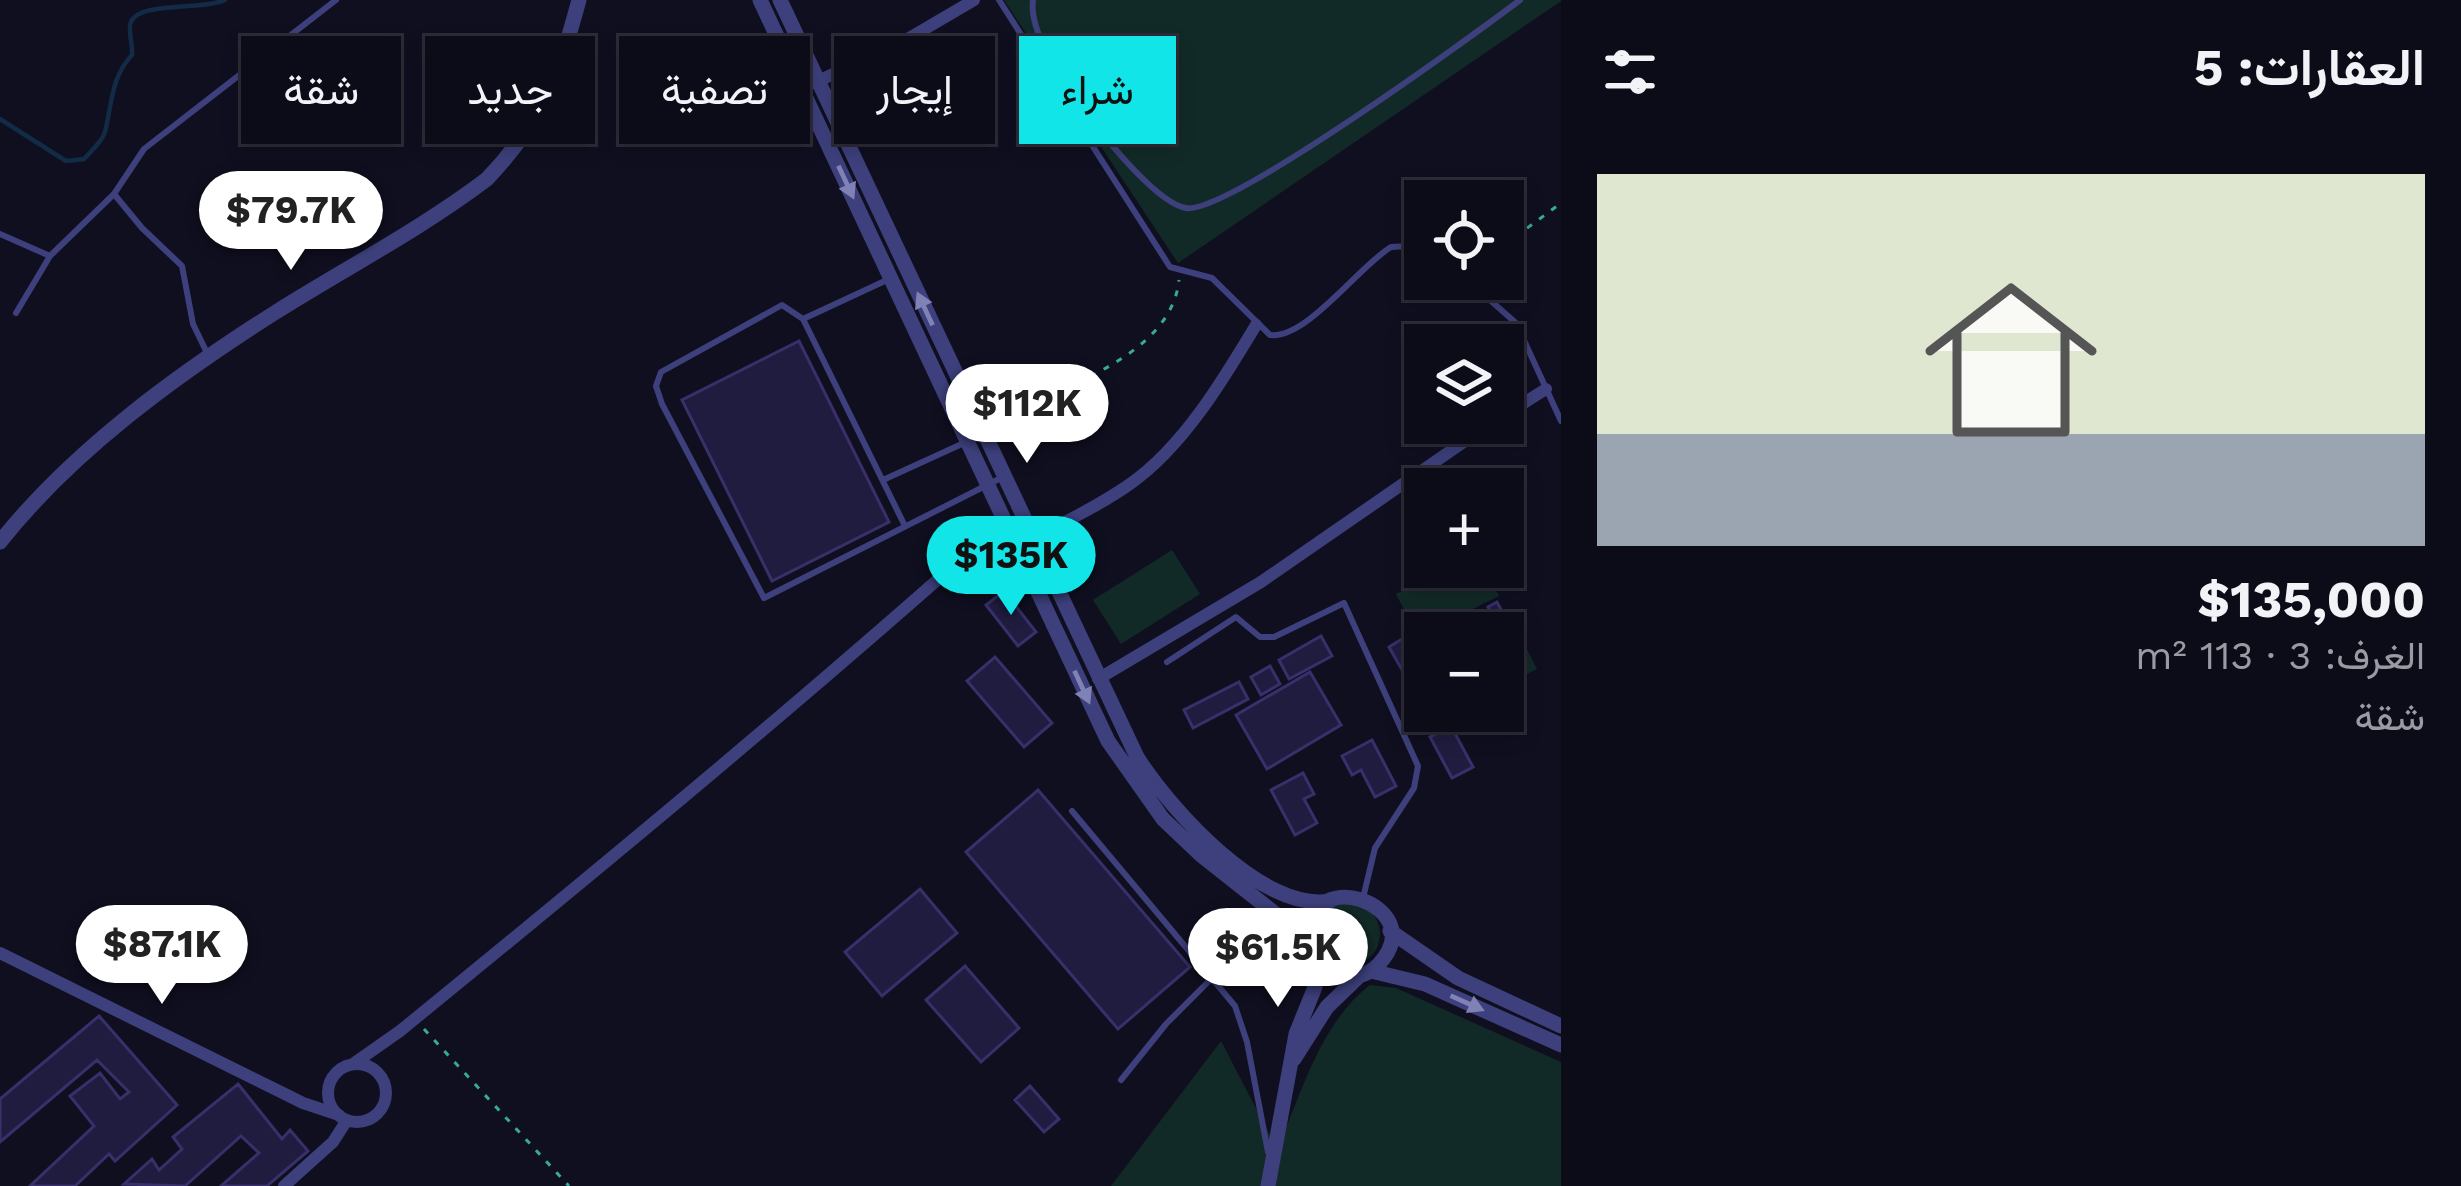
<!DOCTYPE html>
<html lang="ar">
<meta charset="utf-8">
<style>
:root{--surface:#0c0b18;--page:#151421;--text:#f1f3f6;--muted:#9a9ba2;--line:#2c2b37;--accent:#12e5e8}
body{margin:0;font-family:"Work Sans",Vazirmatn,sans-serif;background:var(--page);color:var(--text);direction:rtl;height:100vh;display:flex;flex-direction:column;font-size:45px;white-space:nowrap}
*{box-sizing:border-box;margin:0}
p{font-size:39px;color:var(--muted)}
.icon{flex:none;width:66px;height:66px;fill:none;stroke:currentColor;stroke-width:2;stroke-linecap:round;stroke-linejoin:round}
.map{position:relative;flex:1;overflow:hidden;direction:ltr}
.details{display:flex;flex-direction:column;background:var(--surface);width:900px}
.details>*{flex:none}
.banner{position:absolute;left:36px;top:36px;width:1140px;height:108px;direction:rtl;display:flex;gap:24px}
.buttons{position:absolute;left:1404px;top:180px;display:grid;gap:24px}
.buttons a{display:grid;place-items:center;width:120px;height:120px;border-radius:0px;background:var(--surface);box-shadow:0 6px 18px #0003,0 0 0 3px var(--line);font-size:60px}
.price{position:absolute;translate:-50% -102px;padding:0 27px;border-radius:42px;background:#fff;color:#222;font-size:39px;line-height:78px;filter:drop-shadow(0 3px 6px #0008)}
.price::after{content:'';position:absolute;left:50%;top:72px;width:36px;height:27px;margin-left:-18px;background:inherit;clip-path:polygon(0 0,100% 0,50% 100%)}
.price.current{background:var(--accent);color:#111}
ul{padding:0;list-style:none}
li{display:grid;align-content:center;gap:24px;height:636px;padding:0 36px}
li span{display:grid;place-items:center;height:372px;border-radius:0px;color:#555}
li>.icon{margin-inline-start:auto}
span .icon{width:216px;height:216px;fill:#fffc;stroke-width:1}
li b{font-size:51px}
h2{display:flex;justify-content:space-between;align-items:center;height:144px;padding:0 36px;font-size:51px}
.pill{padding:0 42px;border-radius:0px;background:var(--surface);box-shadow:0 6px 18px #0003,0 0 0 3px var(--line);font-size:42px;line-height:108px}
.pill.current{background:var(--accent);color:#111}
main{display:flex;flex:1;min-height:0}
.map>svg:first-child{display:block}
.green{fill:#122a27}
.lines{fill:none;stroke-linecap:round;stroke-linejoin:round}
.stream{stroke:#122b46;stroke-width:4.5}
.building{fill:#201c40;stroke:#37306a;stroke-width:3}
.path{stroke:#37aa99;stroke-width:3;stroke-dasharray:6 9;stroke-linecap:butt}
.service{stroke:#3d407c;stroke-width:6}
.minor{stroke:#3d407c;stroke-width:12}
.tertiary{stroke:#3d407c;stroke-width:15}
.oneway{fill:#8082b6}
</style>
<main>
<section class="details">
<h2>العقارات: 5<svg class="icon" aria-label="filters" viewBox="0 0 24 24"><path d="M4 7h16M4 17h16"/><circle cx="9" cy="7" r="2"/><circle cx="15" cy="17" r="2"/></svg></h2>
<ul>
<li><span style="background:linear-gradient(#dfe7d0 70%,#9aa5b1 0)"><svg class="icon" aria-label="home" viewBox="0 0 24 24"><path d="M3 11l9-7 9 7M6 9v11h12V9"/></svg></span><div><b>$135,000</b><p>الغرف: 3 · 113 m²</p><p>شقة</p></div></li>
</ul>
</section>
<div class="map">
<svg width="1561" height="1186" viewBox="0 0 1561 1186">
<rect width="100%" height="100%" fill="#100f20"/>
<path class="green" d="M 1004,0 L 1561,0 L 1561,1 L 1178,263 Z
M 1172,550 L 1200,594 L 1121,644 L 1093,600 Z
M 1449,567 L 1485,567 L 1499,596 L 1418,636 L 1396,594 Z
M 1515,626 L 1537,669 L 1503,686 L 1502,633 Z
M1316 934a32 32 0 1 1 64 0a32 32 0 1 1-64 0Z
M 1370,985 L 1396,988 L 1561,1062 L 1561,1186 L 1111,1186 L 1221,1041 L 1277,1149 C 1302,1093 1320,1023 1370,985 Z"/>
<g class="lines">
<path class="stream" d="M 0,119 L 66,161 L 84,159 C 92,150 104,140 106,128 C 112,101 112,76 132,55 C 133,45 129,36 130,26 C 132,0 202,11 225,0"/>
</g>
<path class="building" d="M 799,341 L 889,522 L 772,581 L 682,400 Z
M 1004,591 L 1036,632 L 1018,646 L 986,605 Z
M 1497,602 L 1510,627 L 1501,631 L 1488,607 Z
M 1321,636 L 1332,656 L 1289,679 L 1279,660 Z
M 1402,639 L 1425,679 L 1425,684 L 1414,691 L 1389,647 Z
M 995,657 L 1052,723 L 1024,747 L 967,681 Z
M 1270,666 L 1280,684 L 1261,695 L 1251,677 Z
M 1310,672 L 1341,725 L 1267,769 L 1236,715 Z
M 1239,682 L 1248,699 L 1193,728 L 1184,710 Z
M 1451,726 L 1473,767 L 1452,778 L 1430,737 Z
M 1372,740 L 1396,786 L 1375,797 L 1361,770 L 1352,775 L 1342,756 Z
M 1303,773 L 1314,794 L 1304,799 L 1317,823 L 1295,835 L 1271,790 Z
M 1038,790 L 1190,967 L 1118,1029 L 966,852 Z
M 920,889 L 957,933 L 882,996 L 845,952 Z
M 965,966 L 1019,1028 L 981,1062 L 926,1000 Z
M 99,1016 L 177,1105 L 115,1161 L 109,1154 L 75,1186 L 30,1186 L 94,1126 L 70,1096 L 100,1073 L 120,1099 L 129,1092 L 97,1060 L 0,1142 L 0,1099 Z
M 238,1084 L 282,1139 L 290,1130 L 308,1151 L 267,1186 L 221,1186 L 259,1153 L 241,1136 L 185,1186 L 124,1184 L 152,1159 L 159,1170 L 182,1149 L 173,1137 Z
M 1030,1086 L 1059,1119 L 1044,1132 L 1015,1100 Z"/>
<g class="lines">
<path class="path" d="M 1503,246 L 1561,203
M 994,418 C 1055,390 1171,358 1179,280
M 424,1029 L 569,1186"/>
<path class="service" d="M 999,0 L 1170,267 L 1212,278 L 1270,335 C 1307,339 1359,266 1391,247 L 1409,246 L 1425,253
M 1033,0 C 1028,36 1071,92 1093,121 C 1109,143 1159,204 1186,208 C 1227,215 1475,34 1520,0
M 114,194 L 142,228 L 182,266 L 193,324 L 209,357
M 0,234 L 50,256
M 1466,279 L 1516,323 L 1561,421
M 16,313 L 50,256 L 114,194 L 144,149 L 336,0
M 803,319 L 887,280
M 883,480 L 964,443
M 904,524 L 803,319 L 782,305 L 661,372 L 656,386 L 662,404 L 764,598 L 1003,477
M 1167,662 L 1236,617 L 1260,637 L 1274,637 L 1344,603 L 1418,766 L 1414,788 L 1375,848 L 1363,898
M 1072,811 L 1235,1006 L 1247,1042 L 1268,1152
M 1121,1080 L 1166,1024 L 1213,977"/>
<path class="minor" d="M 814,83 L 906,40 L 974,0
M 1503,416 L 1546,389
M 1032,539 C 1065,522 1100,505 1130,484 C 1183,447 1223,380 1256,325
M 1098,679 L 1261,582 L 1491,423
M 0,953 L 303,1103 L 339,1115
M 353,1064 L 400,1031 C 605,864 808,696 1005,520
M328 1093a29 29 0 1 1 58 0a29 29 0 1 1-58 0Z
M 284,1186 L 333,1142 L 347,1120"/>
<path class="tertiary" d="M 760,0 L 1108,741 L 1163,819 L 1201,855 L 1292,927 L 1314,957 L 1315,987 L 1296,1034 L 1268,1186
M 780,0 L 1137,757 C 1170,809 1263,913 1330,901
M 0,542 C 73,450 178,374 276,312 C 346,268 421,229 487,179 C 543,120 558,77 579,0
M 1390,931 L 1458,978 L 1561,1026
M 1310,947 C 1296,858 1435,904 1379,964 C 1359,985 1330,977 1314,957
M 1371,971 L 1425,984 L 1561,1045
M 1294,1059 L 1327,1007 L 1358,977"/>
</g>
<defs><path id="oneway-solid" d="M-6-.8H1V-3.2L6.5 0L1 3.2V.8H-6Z" transform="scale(3)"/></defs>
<g class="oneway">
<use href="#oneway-solid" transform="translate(846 182) rotate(65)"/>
<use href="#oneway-solid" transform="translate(925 309) rotate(-115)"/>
<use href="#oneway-solid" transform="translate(1082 687) rotate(65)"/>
<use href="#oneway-solid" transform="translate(1467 1003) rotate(24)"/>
</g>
</svg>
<div class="buttons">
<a><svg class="icon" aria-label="locate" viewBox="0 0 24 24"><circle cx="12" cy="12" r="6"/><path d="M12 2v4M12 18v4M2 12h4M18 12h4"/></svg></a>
<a><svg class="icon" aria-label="layers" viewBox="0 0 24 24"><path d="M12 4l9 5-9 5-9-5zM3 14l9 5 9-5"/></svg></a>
<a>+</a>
<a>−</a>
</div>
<b class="price" style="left:291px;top:273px">$79.7K</b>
<b class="price" style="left:1027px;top:466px">$112K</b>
<b class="price current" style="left:1011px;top:618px">$135K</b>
<b class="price" style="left:162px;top:1007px">$87.1K</b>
<b class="price" style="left:1278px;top:1010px">$61.5K</b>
<div class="banner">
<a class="pill current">شراء</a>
<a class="pill">إيجار</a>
<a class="pill">تصفية</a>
<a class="pill">جديد</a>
<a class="pill">شقة</a>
</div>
</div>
</main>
